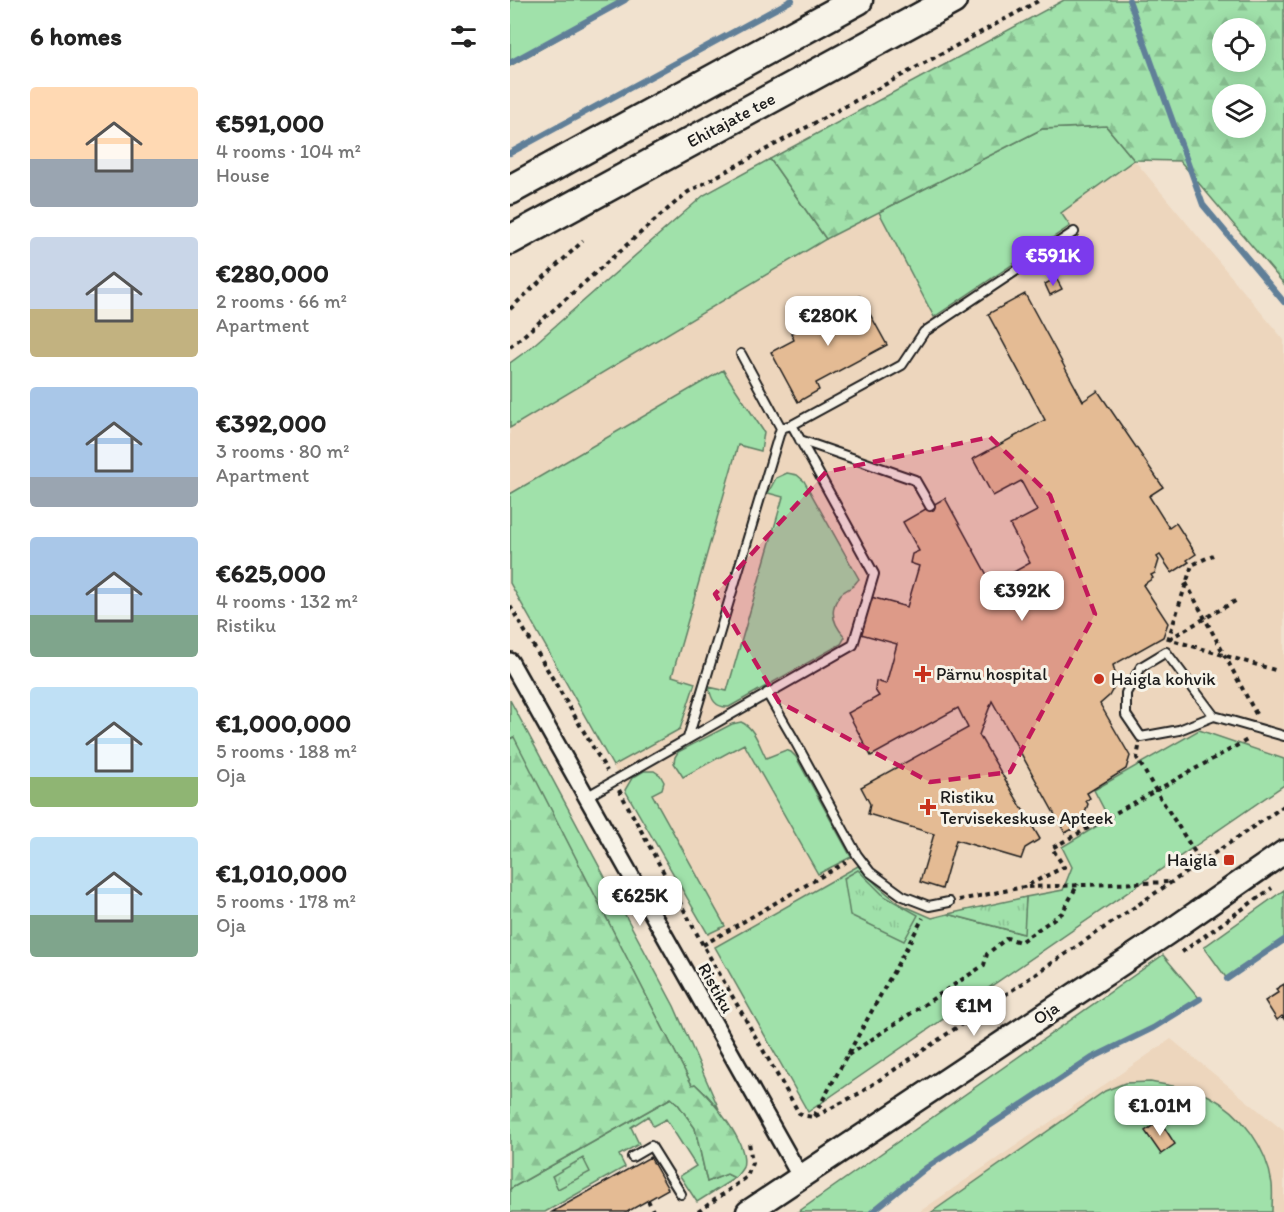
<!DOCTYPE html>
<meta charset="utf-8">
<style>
:root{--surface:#fff;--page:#f2f2f2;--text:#222;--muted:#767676;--accent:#7c3aed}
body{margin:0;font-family:Itim,sans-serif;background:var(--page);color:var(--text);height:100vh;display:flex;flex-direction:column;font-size:22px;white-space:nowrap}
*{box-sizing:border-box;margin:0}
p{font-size:20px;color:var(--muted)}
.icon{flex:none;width:33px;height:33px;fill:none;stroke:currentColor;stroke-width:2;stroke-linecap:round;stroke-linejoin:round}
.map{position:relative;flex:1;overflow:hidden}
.drawer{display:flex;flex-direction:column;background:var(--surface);width:510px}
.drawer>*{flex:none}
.fabs{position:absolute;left:702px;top:18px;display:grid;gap:12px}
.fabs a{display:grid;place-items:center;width:54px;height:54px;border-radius:50%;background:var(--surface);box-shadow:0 3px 15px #0003;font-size:30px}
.price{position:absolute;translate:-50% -51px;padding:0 14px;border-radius:12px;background:#fff;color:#222;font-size:20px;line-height:39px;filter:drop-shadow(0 2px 3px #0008)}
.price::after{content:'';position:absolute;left:50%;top:36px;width:18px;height:14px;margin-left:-9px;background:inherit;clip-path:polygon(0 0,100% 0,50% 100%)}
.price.active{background:var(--accent);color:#fff}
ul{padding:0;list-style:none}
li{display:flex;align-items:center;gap:18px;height:150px;padding:0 30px}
li span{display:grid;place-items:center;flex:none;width:168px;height:120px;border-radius:6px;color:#555}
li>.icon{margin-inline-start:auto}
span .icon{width:72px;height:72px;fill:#fffc;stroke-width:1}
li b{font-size:26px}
h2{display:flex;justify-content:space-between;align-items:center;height:72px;padding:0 30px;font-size:26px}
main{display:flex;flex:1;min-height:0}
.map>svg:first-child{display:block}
.built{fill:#edd6bd}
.grass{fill:#a0e1aa;stroke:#5e7e63;stroke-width:1.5}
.forest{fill:url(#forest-firs);stroke:#5e7e63;stroke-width:1.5;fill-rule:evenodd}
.park{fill:url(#park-tufts);stroke:#5e7e63;stroke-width:1.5}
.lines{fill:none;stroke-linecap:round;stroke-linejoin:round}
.stream{stroke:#607f98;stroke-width:6}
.building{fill:#e4bb94;stroke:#1c1c1c;stroke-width:1.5}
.lane-casing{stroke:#1c1c1c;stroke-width:12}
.street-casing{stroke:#1c1c1c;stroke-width:20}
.secondary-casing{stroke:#1c1c1c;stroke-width:27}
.highway-casing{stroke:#1c1c1c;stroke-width:33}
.path{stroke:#1c1c1c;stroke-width:4;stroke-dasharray:4.5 4.5;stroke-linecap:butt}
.lane{stroke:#f7f3e8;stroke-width:8}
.street{stroke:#f7f3e8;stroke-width:15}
.secondary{stroke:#f7f3e8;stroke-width:22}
.highway{stroke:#f7f3e8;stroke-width:28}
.marked{fill:#c2185b;fill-opacity:0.2;stroke:#c2185b;stroke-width:4.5;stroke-dasharray:12 8;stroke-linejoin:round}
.poi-dot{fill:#c8321e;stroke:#f7f3e8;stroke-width:2}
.labels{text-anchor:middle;stroke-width:6;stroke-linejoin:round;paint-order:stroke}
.street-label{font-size:18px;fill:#1c1c1c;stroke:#f7f3e8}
.poi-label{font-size:18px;fill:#1c1c1c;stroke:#f7f3e8;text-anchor:start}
</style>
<main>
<section class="drawer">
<h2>6 homes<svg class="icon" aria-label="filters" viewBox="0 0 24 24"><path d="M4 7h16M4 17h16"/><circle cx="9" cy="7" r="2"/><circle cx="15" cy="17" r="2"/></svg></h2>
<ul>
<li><span style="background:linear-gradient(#ffd9b3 60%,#9aa5b1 0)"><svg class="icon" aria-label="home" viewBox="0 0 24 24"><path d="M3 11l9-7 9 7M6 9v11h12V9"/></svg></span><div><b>€591,000</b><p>4 rooms · 104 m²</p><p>House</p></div></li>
<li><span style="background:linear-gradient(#c9d6e8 60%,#c2b280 0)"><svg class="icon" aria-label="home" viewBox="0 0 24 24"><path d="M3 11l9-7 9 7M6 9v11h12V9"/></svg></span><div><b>€280,000</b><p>2 rooms · 66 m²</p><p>Apartment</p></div></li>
<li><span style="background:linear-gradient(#a9c7e8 75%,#9aa5b1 0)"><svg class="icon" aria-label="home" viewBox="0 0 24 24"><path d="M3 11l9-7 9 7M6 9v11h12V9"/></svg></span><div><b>€392,000</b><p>3 rooms · 80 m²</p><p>Apartment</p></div></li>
<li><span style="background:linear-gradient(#a9c7e8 65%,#7fa58c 0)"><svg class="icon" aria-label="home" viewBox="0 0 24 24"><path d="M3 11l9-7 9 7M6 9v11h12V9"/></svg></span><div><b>€625,000</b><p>4 rooms · 132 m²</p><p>Ristiku</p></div></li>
<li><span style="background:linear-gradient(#bfe0f5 75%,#8fb573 0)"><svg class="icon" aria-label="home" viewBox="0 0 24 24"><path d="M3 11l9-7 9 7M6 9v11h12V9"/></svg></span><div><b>€1,000,000</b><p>5 rooms · 188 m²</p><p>Oja</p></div></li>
<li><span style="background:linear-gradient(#bfe0f5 65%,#7fa58c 0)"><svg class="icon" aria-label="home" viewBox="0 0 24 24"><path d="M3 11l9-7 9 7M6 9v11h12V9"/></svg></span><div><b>€1,010,000</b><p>5 rooms · 178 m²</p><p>Oja</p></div></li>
</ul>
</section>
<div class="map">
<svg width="774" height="1212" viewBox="0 0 774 1212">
<defs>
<pattern id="forest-firs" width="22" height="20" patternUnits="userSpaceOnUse" patternTransform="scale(1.5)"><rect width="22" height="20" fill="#a0e1aa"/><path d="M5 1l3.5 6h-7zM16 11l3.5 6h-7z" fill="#89c092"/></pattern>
<pattern id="park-tufts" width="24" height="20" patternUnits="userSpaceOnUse" patternTransform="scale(1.5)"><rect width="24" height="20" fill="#a0e1aa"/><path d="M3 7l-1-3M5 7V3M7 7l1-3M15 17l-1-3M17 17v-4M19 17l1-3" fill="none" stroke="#89c092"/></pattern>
</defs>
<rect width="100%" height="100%" fill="#f1e2cf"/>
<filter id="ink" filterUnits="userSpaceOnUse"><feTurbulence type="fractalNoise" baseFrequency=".0167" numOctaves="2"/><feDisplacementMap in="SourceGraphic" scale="12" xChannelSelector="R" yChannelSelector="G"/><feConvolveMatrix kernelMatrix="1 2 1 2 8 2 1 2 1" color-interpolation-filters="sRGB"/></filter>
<g filter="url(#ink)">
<path class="built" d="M 596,126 L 774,340 L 774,785 L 298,1112 L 115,790 L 103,766 L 0,583 L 0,428 L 316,239 L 532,129 Z
M 661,1039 L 774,1131 L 774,1212 L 409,1212 Z"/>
<path class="grass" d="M 0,0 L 118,0 L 0,66 Z
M 596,126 L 624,160 L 551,213 L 560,226 L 424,317 L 369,212 L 532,129 Z
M 260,159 L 316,239 L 0,428 L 0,363 L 19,349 L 194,195 Z
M 213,370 L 254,432 L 251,451 L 228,445 L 162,676 L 185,683 L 170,729 L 103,766 L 0,583 L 0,494 Z
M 277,473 L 287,475 L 294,481 L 349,579 C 347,581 345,584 343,586 C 339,589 334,591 331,594 C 318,609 323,624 335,637 L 331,644 L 219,707 C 205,708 201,699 199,687 L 217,691 L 273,497 L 258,493 L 266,478 Z
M 0,700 L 164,1006 L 209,1109 L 197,1095 L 185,1084 L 182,1085 L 3,737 L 0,739 Z
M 231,722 C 245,728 249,745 256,758 L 276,750 L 281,752 L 286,757 L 341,857 L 308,874 L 234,744 L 173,777 L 164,763 L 165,757 L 168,752 L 222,724 Z
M 689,730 L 774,759 L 774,785 L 298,1112 L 205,947 L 348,866 L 368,886 L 390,904 L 422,918 L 438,914 L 513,934 L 516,897 L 553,890 L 562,867 L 552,847 L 599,819 L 584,790 Z
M 134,771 L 144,771 L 150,775 L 154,782 L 152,789 L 142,794 L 215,926 L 198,934 L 115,790 L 122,778 Z
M 774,890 L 774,940 L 717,979 L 694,947 Z
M 653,955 L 690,999 L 643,1028 L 582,1058 L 416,1168 L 362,1212 L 288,1212 Z
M 640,1082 C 657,1085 683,1088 699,1096 C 732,1113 757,1148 762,1184 C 763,1193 762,1203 762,1212 L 422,1212 L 595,1091 L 615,1083 Z
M 161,1098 L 168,1104 L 185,1128 L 197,1182 L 217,1174 L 225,1178 L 187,1202 L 170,1176 L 186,1166 L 156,1119 L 143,1126 L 138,1116 L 121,1127 L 129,1144 L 109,1155 L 115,1167 L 35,1212 L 0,1212 L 0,1189 Z"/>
<path class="forest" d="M 554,0 L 774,0 L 774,284 L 670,161 L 624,160 L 596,126 L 532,129 L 316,239 L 260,159 ZM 712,28 L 746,28 L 746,62 L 712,62 ZM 712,94 L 746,94 L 746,128 L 712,128 Z
M 4,737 L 182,1085 L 185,1084 C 201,1099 240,1143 233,1167 C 232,1170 227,1175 225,1178 L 217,1174 L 197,1182 L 185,1128 L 168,1104 L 161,1098 L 0,1189 L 0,739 Z"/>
<path class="park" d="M 348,870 L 374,896 L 408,915 L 394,941 L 340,915 L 334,878 Z
M 516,897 L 514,934 L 438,914 Z
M 73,1158 L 80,1172 L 48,1189 L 42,1176 Z"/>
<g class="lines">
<path class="stream" d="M 619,0 L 693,205 L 774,302
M 0,63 L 115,0
M 0,153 L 282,0
M 717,979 L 774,940
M 362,1212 L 416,1168 L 582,1058 L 643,1028 L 690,999"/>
</g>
<path class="building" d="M 546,278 L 552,289 L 540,295 L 535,284 Z
M 515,294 L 573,401 L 588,391 L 653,487 L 639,496 L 659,528 L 666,523 L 686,554 L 677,560 L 679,562 L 662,573 L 650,555 L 647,557 L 649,560 L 645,573 L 641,575 L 643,578 L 633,585 L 658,623 L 653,637 L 603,665 L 606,676 L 605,685 L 599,696 L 590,704 L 620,756 L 616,769 L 577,793 L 580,798 L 576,801 L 578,804 L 574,816 L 571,818 L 574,823 L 555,833 L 482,701 L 469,735 L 530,839 L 515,848 L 511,859 L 446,840 L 432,889 L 410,882 L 424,834 L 358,814 L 360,804 L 351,787 L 458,728 L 448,708 L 361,756 L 338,713 L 369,696 L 365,690 L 366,681 L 376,684 L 387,644 L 351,634 L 361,597 L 397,607 L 409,566 L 400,563 L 402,554 L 409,551 L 393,522 L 435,498 L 482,584 L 520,563 L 500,525 L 527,511 L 511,481 L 483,496 L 463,459 L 535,420 L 478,314 Z
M 350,296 L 377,345 L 306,383 L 309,390 L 288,402 L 261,352 L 284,340 L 281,333 Z
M 774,984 L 774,1019 L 772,1016 L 767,1020 L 755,1001 L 769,992 L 766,989 Z
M 650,1121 L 665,1144 L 651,1154 L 635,1131 Z
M 140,1157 L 158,1189 L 117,1212 L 42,1212 Z"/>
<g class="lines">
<g class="lane-casing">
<path id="lane" d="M 282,425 L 392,365 L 414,332 L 564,232
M 290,440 L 405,480 L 420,506
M 257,693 L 286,743 L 347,855 L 360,872 L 393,896 L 419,906 L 439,902
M 704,716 L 656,652 L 631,667 L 616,693 L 616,715 L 631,737 L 669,730 L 704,716 L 774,736
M 178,738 L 271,428 L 231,354
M 76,797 L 343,645 L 364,574 L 282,425 L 271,428
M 122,1157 L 141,1146 L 171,1194"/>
</g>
<g class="street-casing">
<path id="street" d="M 0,661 L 290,1176"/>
</g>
<g class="secondary-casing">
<path id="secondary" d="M 238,1212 L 656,934 L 774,852"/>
</g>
<g class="highway-casing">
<path id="highway" d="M 0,190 L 348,0
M 0,240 L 442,0"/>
</g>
<path class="path" d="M 0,309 L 73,241
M 0,347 C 60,297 117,243 178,192 L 530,0
M 676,583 L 746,714
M 0,606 L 97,771
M 659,639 L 727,600
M 658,640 L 682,565 L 703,555
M 665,641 L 768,671
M 629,747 L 627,758 L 646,791 L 691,862
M 109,790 L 193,945 L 289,1113 L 296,1116 L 304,1117 L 350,1093 L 774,806
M 518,887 L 660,882
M 449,900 L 514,887 L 554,867 L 542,848 L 739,739
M 193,945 L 336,862
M 672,952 L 762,888
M 338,1055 L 474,965 L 477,954 L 497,938 L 510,942 L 552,913 L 568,884
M 304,1116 L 413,918
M 138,1200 L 143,1211
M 188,1212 L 237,1177 L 242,1163 L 239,1142"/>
<use href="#lane" class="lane"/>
<use href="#street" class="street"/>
<use href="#secondary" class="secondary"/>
<use href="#highway" class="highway"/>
</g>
</g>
<path class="marked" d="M 480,437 L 540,495 L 585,614 L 500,772 L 420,782 L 269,702 L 205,594 L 316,472 Z"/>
<g class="poi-dot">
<path d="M410 665h6v6h6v6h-6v6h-6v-6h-6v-6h6z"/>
<circle cx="589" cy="679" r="6"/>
<path d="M415 798h6v6h6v6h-6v6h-6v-6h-6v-6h6z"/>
<rect x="713" y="854" width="12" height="12" rx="3"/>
</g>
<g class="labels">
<g class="street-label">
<text transform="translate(221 120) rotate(-28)" y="6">Ehitajate tee</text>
<text transform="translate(206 988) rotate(61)" y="6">Ristiku</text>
<text transform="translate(536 1013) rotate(-34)" y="6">Oja</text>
</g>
<g class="poi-label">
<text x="426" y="680">Pärnu hospital</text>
<text x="601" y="685">Haigla kohvik</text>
<text x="430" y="803">Ristiku<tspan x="430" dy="21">Tervisekeskuse Apteek</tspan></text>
<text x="707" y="866" text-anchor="end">Haigla</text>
</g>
</g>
</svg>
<div class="fabs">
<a><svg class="icon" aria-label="locate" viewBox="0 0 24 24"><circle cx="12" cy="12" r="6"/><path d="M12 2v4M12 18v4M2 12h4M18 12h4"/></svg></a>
<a><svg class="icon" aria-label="layers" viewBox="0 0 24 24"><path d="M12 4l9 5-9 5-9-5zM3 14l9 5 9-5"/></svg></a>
</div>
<b class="price active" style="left:543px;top:287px">€591K</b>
<b class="price" style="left:318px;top:347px">€280K</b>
<b class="price" style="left:512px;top:622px">€392K</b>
<b class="price" style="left:130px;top:927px">€625K</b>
<b class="price" style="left:464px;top:1037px">€1M</b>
<b class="price" style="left:650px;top:1137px">€1.01M</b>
</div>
</main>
